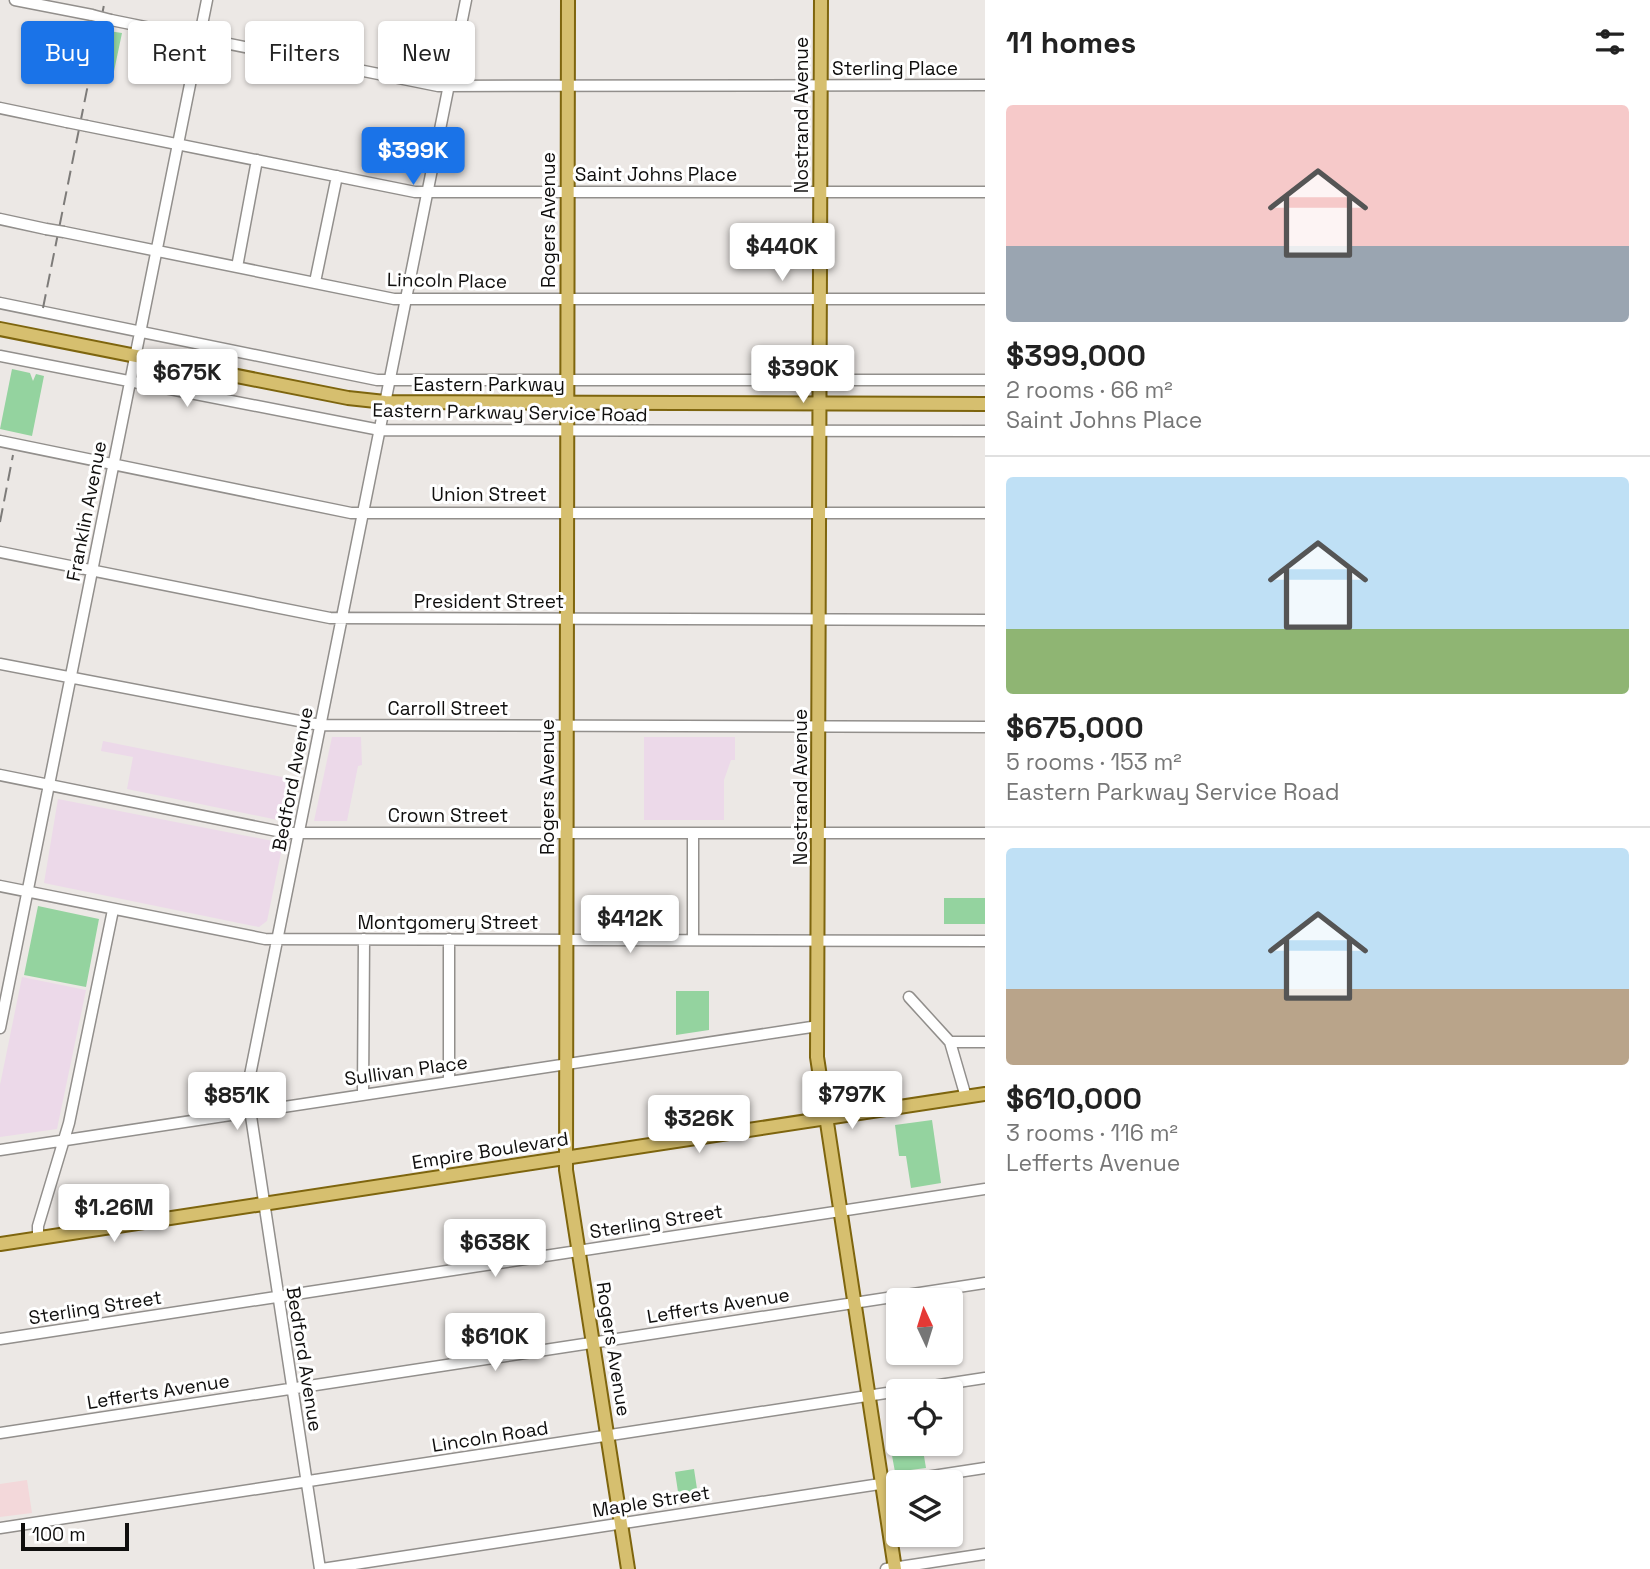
<!DOCTYPE html>
<meta charset="utf-8">
<style>
:root{--surface:#fff;--page:#f6f6f6;--text:#222;--muted:#767676;--line:#e0e0e0;--accent:#1a73e8}
body{margin:0;font-family:"Space Grotesk",sans-serif;background:var(--page);color:var(--text);height:100vh;display:flex;flex-direction:column;font-size:26px;white-space:nowrap}
*{box-sizing:border-box;margin:0}
p{font-size:23px;color:var(--muted)}
.icon{flex:none;width:38px;height:38px;fill:none;stroke:currentColor;stroke-width:2;stroke-linecap:round;stroke-linejoin:round}
.map{position:relative;flex:1;overflow:hidden}
.drawer{display:flex;flex-direction:column;background:var(--surface);width:665px}
.drawer>*{flex:none}
.guide{position:absolute;left:21px;top:21px;width:665px;height:63px;display:flex;gap:14px}
.needle{width:46px;rotate:356deg}
.buttons{position:absolute;left:886px;top:1288px;display:grid;gap:14px}
.buttons a{display:grid;place-items:center;width:77px;height:77px;border-radius:7px;background:var(--surface);box-shadow:0 2px 5px #0004;font-size:35px}
.scale{position:absolute;left:21px;bottom:18px;width:108px;box-sizing:border-box;padding-left:7px;border:4px solid #0f0e0d;border-top:0;font-size:19px;line-height:24px;white-space:nowrap;color:#0f0e0d;-webkit-text-stroke:5px #fff;paint-order:stroke}
.price{position:absolute;translate:-50% -60px;padding:0 16px;border-radius:7px;background:#fff;color:#222;font-size:23px;line-height:46px;filter:drop-shadow(0 2px 4px #0008)}
.price::after{content:'';position:absolute;left:50%;top:42px;width:21px;height:16px;margin-left:-10px;background:inherit;clip-path:polygon(0 0,100% 0,50% 100%)}
.price.current{background:var(--accent);color:#fff}
ul{padding:0;list-style:none}
li{display:grid;align-content:center;gap:14px;height:371px;padding:0 21px}
li+li{border-top:2px solid var(--line)}
li span{display:grid;place-items:center;height:217px;border-radius:7px;color:#555}
li>.icon{margin-inline-start:auto}
span .icon{width:126px;height:126px;fill:#fffc;stroke-width:1}
li b{font-size:30px}
h2{display:flex;justify-content:space-between;align-items:center;height:84px;padding:0 21px;font-size:30px}
.chip{padding:0 24px;border-radius:7px;background:var(--surface);box-shadow:0 2px 5px #0004;font-size:24px;line-height:63px}
.chip.current{background:var(--accent);color:#fff}
main{display:flex;flex:1;min-height:0}
.map>svg:first-child{display:block}
.commercial{fill:#f3d8da}
.education{fill:#ecd9e9}
.green{fill:#94d39f}
.lines{fill:none;stroke-linecap:round;stroke-linejoin:round}
.minor-casing{stroke:#928f8c;stroke-width:13}
.major-casing{stroke:#7e650e;stroke-width:16}
.minor{stroke:#fff;stroke-width:10}
.major{stroke:#d6bf6f;stroke-width:12}
.rail{stroke:#7d7b79;stroke-width:2;stroke-dasharray:14 7;stroke-linecap:butt}
.minor-bridge-casing{stroke:#928f8c;stroke-width:13;stroke-linecap:butt}
.minor-bridge{stroke:#fff;stroke-width:10}
.labels{text-anchor:middle;stroke-width:6;stroke-linejoin:round;paint-order:stroke}
.street-label{font-size:19px;fill:#0f0e0d;stroke:#fff}
</style>
<main>
<div class="map">
<svg width="985" height="1569" viewBox="0 0 985 1569">
<rect width="100%" height="100%" fill="#ece8e5"/>
<path class="commercial" d="M 27,1480 L 32,1513 L 0,1517 L 0,1484 Z"/>
<path class="education" d="M 332,737 L 361,737 L 362,765 L 358,766 L 347,821 L 314,821 Z
M 644,737 L 735,737 L 735,760 L 731,760 L 724,780 L 724,820 L 644,820 Z
M 103,741 L 297,780 L 289,818 L 278,820 L 127,789 L 133,757 L 101,751 Z
M 58,799 L 283,843 L 267,921 L 259,927 L 44,883 Z
M 22,977 L 86,990 L 57,1129 L 0,1137 L 0,1085 Z"/>
<path class="green" d="M 102,30 L 122,33 L 113,76 L 94,71 L 96,60 L 103,61 L 108,39 L 101,37 Z
M 12,369 L 30,373 L 33,381 L 36,374 L 44,376 L 32,436 L 0,429 Z
M 944,898 L 985,898 L 985,924 L 944,924 Z
M 38,906 L 99,919 L 86,987 L 24,975 Z
M 676,991 L 709,991 L 709,1030 L 676,1035 Z
M 932,1120 L 941,1183 L 911,1188 L 906,1156 L 899,1156 L 895,1125 Z
M 898,1438 L 898,1444 L 922,1444 L 926,1468 L 895,1472 L 889,1439 Z
M 694,1469 L 699,1502 L 680,1505 L 675,1472 Z"/>
<g class="lines">
<g class="minor-casing">
<path id="minor" d="M 15,0 L 92,15
M 111,20 L 438,86 L 985,85
M 0,108 L 67,122
M 87,126 L 415,192 L 985,192
M 0,219 L 46,229
M 64,232 L 394,299 L 985,299
M 237,267 L 257,160
M 315,282 L 337,176
M 0,303 L 377,380 L 985,380
M 0,356 L 380,430 L 985,431
M 0,441 L 351,513 L 985,513
M 0,552 L 330,618 L 985,620
M 0,664 L 320,725 L 985,727
M 0,775 L 287,833 L 985,833
M 693,833 L 693,940
M 0,886 L 265,939 L 985,941
M 909,997 L 950,1042 L 966,1097
M 0,1028 L 207,0
M 950,1042 L 985,1042
M 449,1082 L 449,939
M 363,1094 L 364,939
M 0,1150 L 818,1026
M 38,1239 L 38,1226 L 69,1123 L 113,910
M 0,1339 L 985,1189
M 0,1433 L 985,1283
M 0,1528 L 985,1378
M 320,1569 L 247,1090 L 466,0
M 322,1569 L 985,1468
M 886,1569 L 985,1554"/>
</g>
<g class="major-casing">
<path id="major" d="M 568,0 L 566,1170 L 628,1569
M 821,0 L 817,1057 L 895,1569
M 0,329 L 348,398 L 385,402 L 985,404
M 0,1244 L 985,1094"/>
</g>
<use href="#minor" class="minor"/>
<use href="#major" class="major"/>
<path class="rail" d="M 43,308 L 105,0
M 0,522 L 13,455"/>
<g class="minor-bridge-casing">
<path id="minor-bridge" d="M 92,15 L 111,20
M 67,122 L 87,126
M 46,229 L 64,232"/>
</g>
<use href="#minor-bridge" class="minor-bridge"/>
</g>
<g class="labels">
<g class="street-label">
<text x="895" y="75">Sterling Place</text>
<text transform="translate(801 115) rotate(-90)" y="7">Nostrand Avenue</text>
<text x="656" y="181">Saint Johns Place</text>
<text transform="translate(548 220) rotate(-90)" y="7">Rogers Avenue</text>
<text transform="translate(447 280) rotate(1)" y="7">Lincoln Place</text>
<text x="489" y="391">Eastern Parkway</text>
<text transform="translate(510 412) rotate(1)" y="7">Eastern Parkway Service Road</text>
<text x="489" y="501">Union Street</text>
<text transform="translate(86 511) rotate(-79)" y="7">Franklin Avenue</text>
<text x="489" y="608">President Street</text>
<text x="448" y="715">Carroll Street</text>
<text transform="translate(292 779) rotate(-79)" y="7">Bedford Avenue</text>
<text transform="translate(547 787) rotate(-90)" y="7">Rogers Avenue</text>
<text transform="translate(800 787) rotate(-90)" y="7">Nostrand Avenue</text>
<text x="448" y="822">Crown Street</text>
<text x="448" y="929">Montgomery Street</text>
<text transform="translate(406 1070) rotate(-8)" y="7">Sullivan Place</text>
<text transform="translate(490 1150) rotate(-9)" y="7">Empire Boulevard</text>
<text transform="translate(656 1221) rotate(-9)" y="7">Sterling Street</text>
<text transform="translate(718 1305) rotate(-9)" y="7">Lefferts Avenue</text>
<text transform="translate(95 1307) rotate(-9)" y="7">Sterling Street</text>
<text transform="translate(614 1349) rotate(81)" y="7">Rogers Avenue</text>
<text transform="translate(305 1359) rotate(81)" y="7">Bedford Avenue</text>
<text transform="translate(158 1391) rotate(-9)" y="7">Lefferts Avenue</text>
<text transform="translate(490 1436) rotate(-9)" y="7">Lincoln Road</text>
<text transform="translate(651 1501) rotate(-9)" y="7">Maple Street</text>
</g>
</g>
</svg>
<div class="buttons">
<a><svg class="needle" viewBox="-14 -14 28 28"><path d="M0-13l5 13h-10z" fill="#e53935"/><path d="M0 13l5-13h-10z" fill="#767676"/></svg></a>
<a><svg class="icon" aria-label="locate" viewBox="0 0 24 24"><circle cx="12" cy="12" r="6"/><path d="M12 2v4M12 18v4M2 12h4M18 12h4"/></svg></a>
<a><svg class="icon" aria-label="layers" viewBox="0 0 24 24"><path d="M12 4l9 5-9 5-9-5zM3 14l9 5 9-5"/></svg></a>
</div>
<div class="scale">100 m</div>
<b class="price current" style="left:413px;top:187px">$399K</b>
<b class="price" style="left:782px;top:283px">$440K</b>
<b class="price" style="left:803px;top:405px">$390K</b>
<b class="price" style="left:187px;top:409px">$675K</b>
<b class="price" style="left:630px;top:955px">$412K</b>
<b class="price" style="left:852px;top:1131px">$797K</b>
<b class="price" style="left:237px;top:1132px">$851K</b>
<b class="price" style="left:699px;top:1155px">$326K</b>
<b class="price" style="left:114px;top:1244px">$1.26M</b>
<b class="price" style="left:495px;top:1279px">$638K</b>
<b class="price" style="left:495px;top:1373px">$610K</b>
<div class="guide">
<a class="chip current">Buy</a>
<a class="chip">Rent</a>
<a class="chip">Filters</a>
<a class="chip">New</a>
</div>
</div>
<section class="drawer">
<h2>11 homes<svg class="icon" aria-label="filters" viewBox="0 0 24 24"><path d="M4 7h16M4 17h16"/><circle cx="9" cy="7" r="2"/><circle cx="15" cy="17" r="2"/></svg></h2>
<ul>
<li><span style="background:linear-gradient(#f6c9c9 65%,#9aa5b1 0)"><svg class="icon" aria-label="home" viewBox="0 0 24 24"><path d="M3 11l9-7 9 7M6 9v11h12V9"/></svg></span><div><b>$399,000</b><p>2 rooms · 66 m²</p><p>Saint Johns Place</p></div></li>
<li><span style="background:linear-gradient(#bfe0f5 70%,#8fb573 0)"><svg class="icon" aria-label="home" viewBox="0 0 24 24"><path d="M3 11l9-7 9 7M6 9v11h12V9"/></svg></span><div><b>$675,000</b><p>5 rooms · 153 m²</p><p>Eastern Parkway Service Road</p></div></li>
<li><span style="background:linear-gradient(#bfe0f5 65%,#b9a48a 0)"><svg class="icon" aria-label="home" viewBox="0 0 24 24"><path d="M3 11l9-7 9 7M6 9v11h12V9"/></svg></span><div><b>$610,000</b><p>3 rooms · 116 m²</p><p>Lefferts Avenue</p></div></li>
</ul>
</section>
</main>
